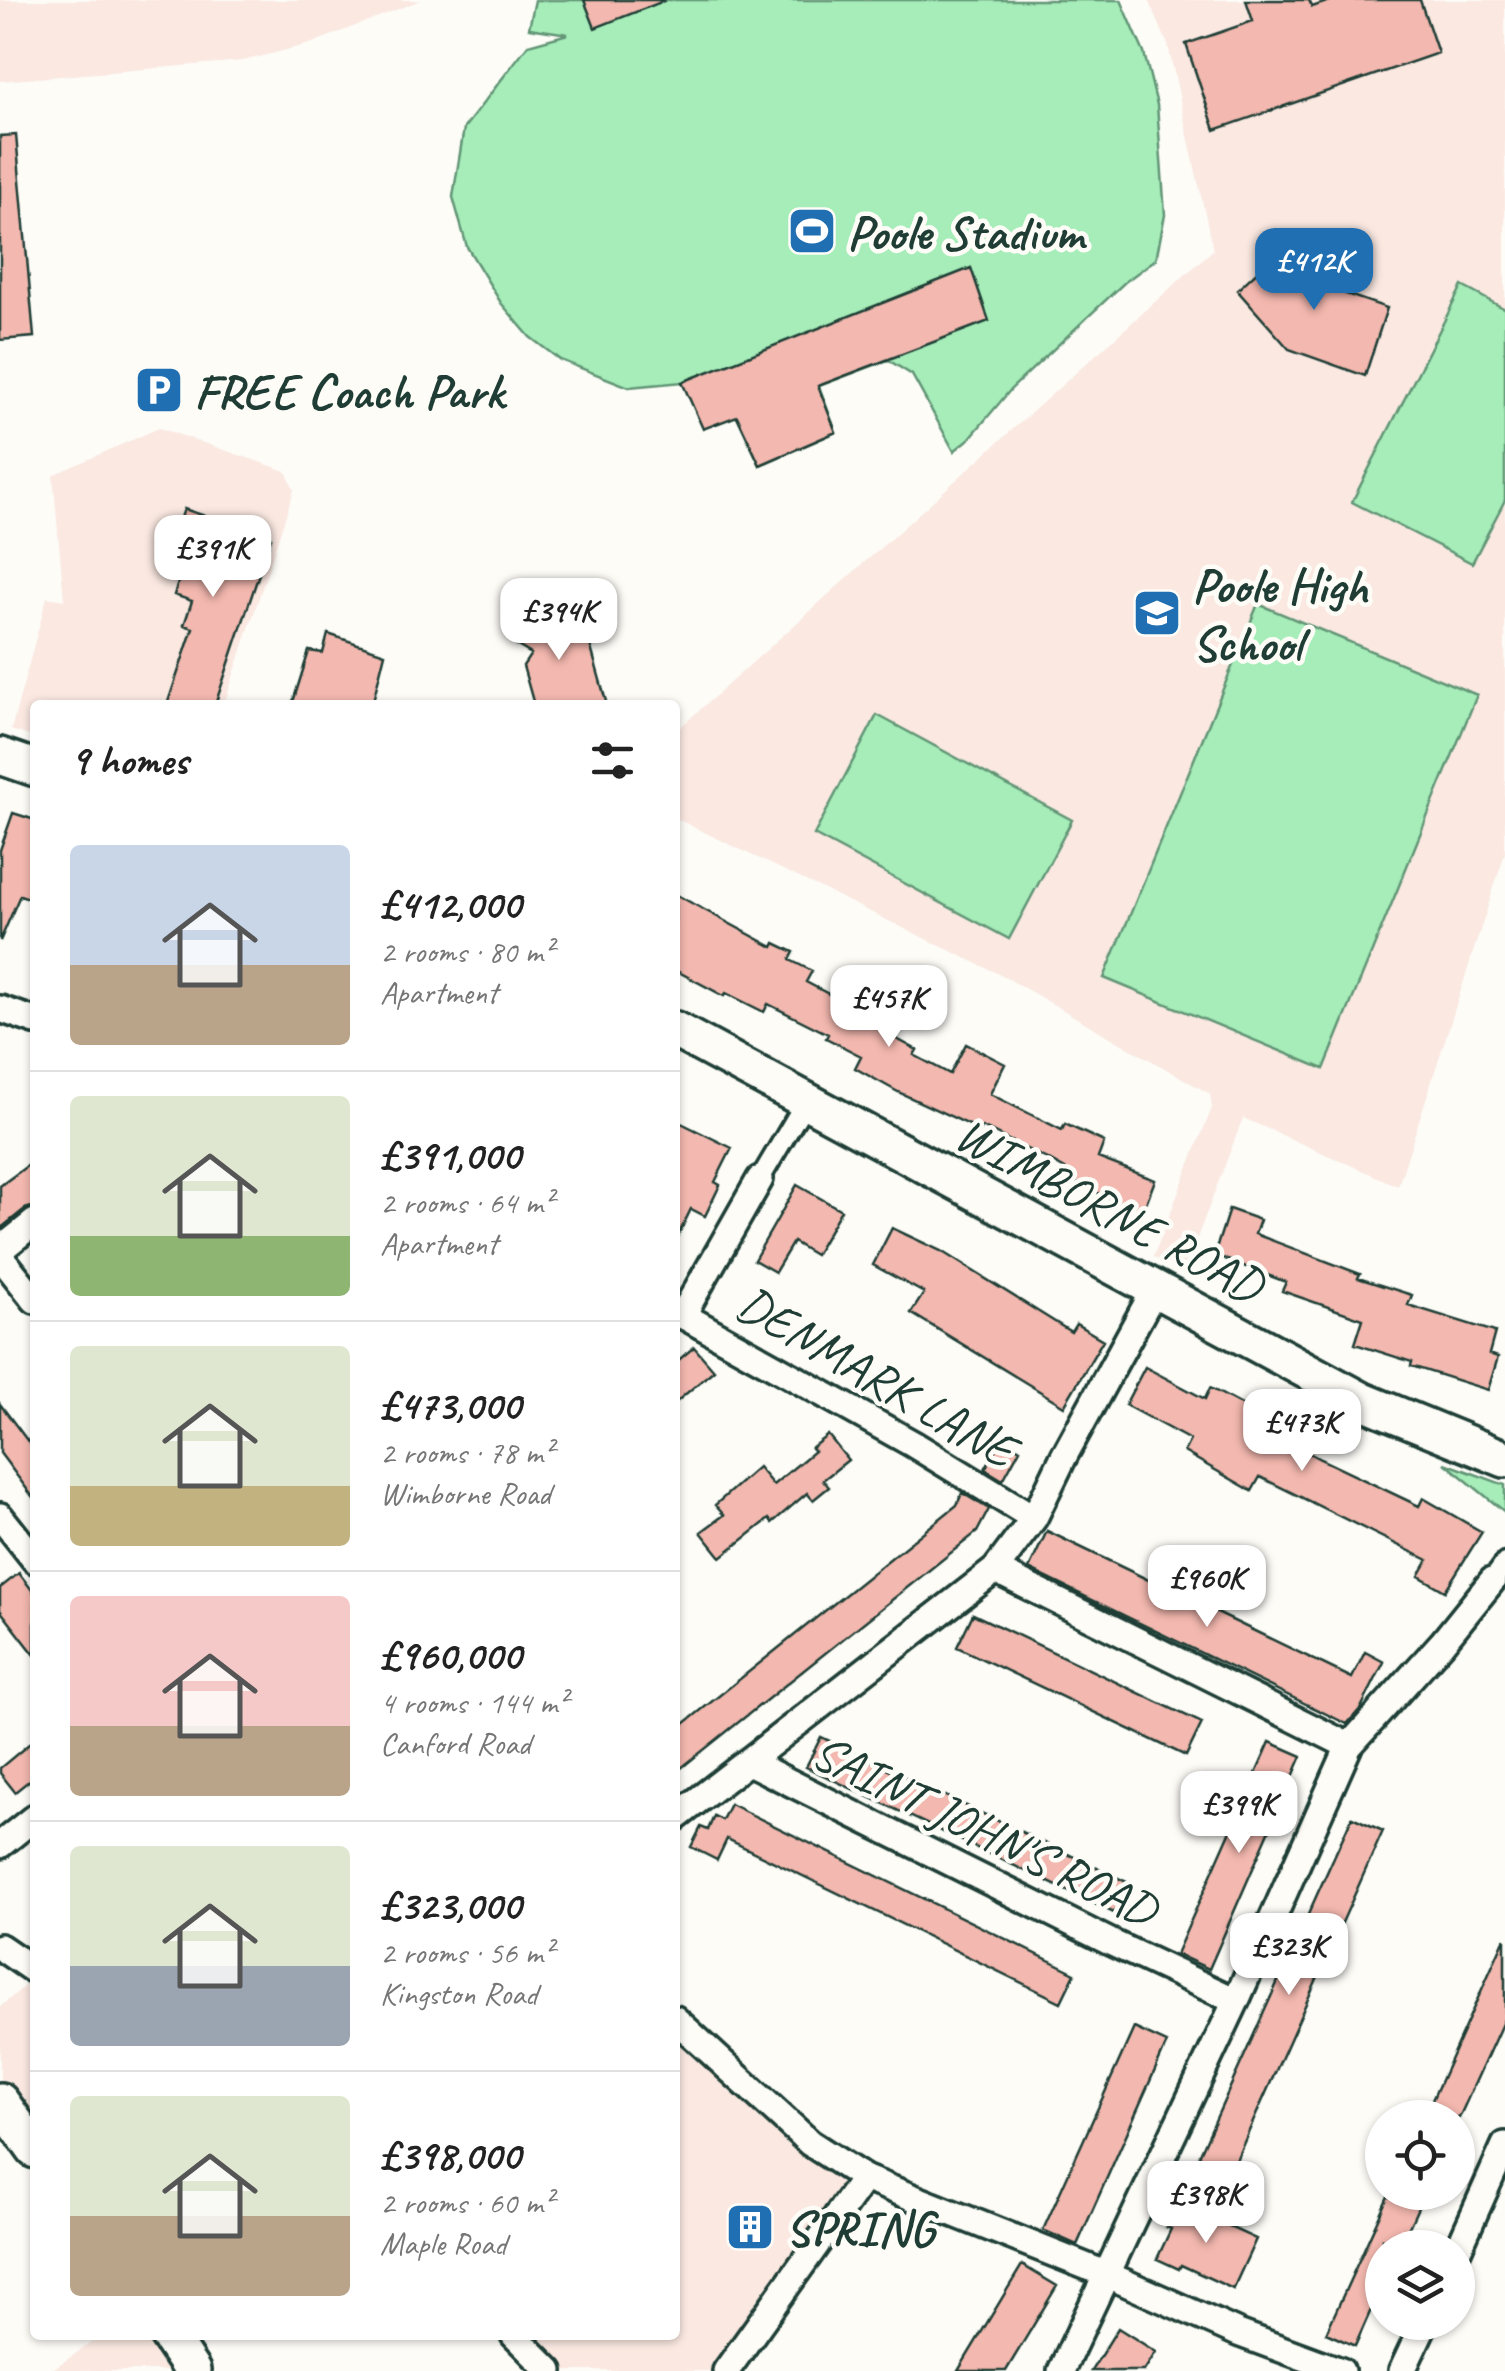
<!DOCTYPE html>
<meta charset="utf-8">
<style>
:root{--surface:#fff;--page:#f6f6f6;--text:#222;--muted:#767676;--line:#e0e0e0;--accent:#1f6fb2}
body{margin:0;font-family:Caveat,sans-serif;background:var(--page);color:var(--text);height:100vh;display:flex;flex-direction:column;font-size:38px;white-space:nowrap}
*{box-sizing:border-box;margin:0}
p{font-size:32px;color:var(--muted)}
.icon{flex:none;width:55px;height:55px;fill:none;stroke:currentColor;stroke-width:2;stroke-linecap:round;stroke-linejoin:round}
.map{position:relative;flex:1;overflow:hidden}
.side{position:absolute;left:30px;top:700px;width:650px;height:1640px;display:flex;flex-direction:column;background:var(--surface);border-radius:10px;box-shadow:0 2px 8px #0004}
.side>*{flex:none}
.buttons{position:absolute;left:1365px;top:2100px;display:grid;gap:20px}
.buttons a{display:grid;place-items:center;width:110px;height:110px;border-radius:50%;background:var(--surface);box-shadow:0 2px 8px #0004;font-size:50px}
.price{position:absolute;translate:-50% -85px;padding:0 22px;border-radius:20px;background:#fff;color:#222;font-size:32px;line-height:65px;filter:drop-shadow(0 2px 5px #0008)}
.price::after{content:'';position:absolute;left:50%;top:60px;width:30px;height:22px;margin-left:-15px;background:inherit;clip-path:polygon(0 0,100% 0,50% 100%)}
.price.current{background:var(--accent);color:#fff}
ul{padding:0;list-style:none}
li{display:flex;align-items:center;gap:30px;height:250px;padding:0 40px}
li+li{border-top:2px solid var(--line)}
li span{display:grid;place-items:center;flex:none;width:280px;height:200px;border-radius:10px;color:#555}
li>.icon{margin-inline-start:auto}
span .icon{width:120px;height:120px;fill:#fffc;stroke-width:1}
li b{font-size:42px}
h2{display:flex;justify-content:space-between;align-items:center;height:120px;padding:0 40px;font-size:42px}
.map>svg:first-child{display:block}
.built{fill:#fae8e1}
.green{fill:#a6edb9;stroke:#629576;stroke-width:2.5}
.building{fill:#f3b8af;stroke:#1f3d34;stroke-width:2.5}
.lines{fill:none;stroke-linecap:round;stroke-linejoin:round}
.pedestrian-casing{stroke:#1f3d34;stroke-width:25}
.minor-casing{stroke:#1f3d34;stroke-width:32}
.secondary-casing{stroke:#1f3d34;stroke-width:42}
.pedestrian{stroke:#fdfcf7;stroke-width:18}
.minor{stroke:#fdfcf7;stroke-width:25}
.secondary{stroke:#fdfcf7;stroke-width:35}
.labels{text-anchor:middle;stroke-width:9;stroke-linejoin:round;paint-order:stroke}
.poi-label{font-size:50px;font-weight:bold;fill:#1f3d34;stroke:#fdfcf7;text-anchor:start}
.street-label{font-size:50px;fill:#1f3d34;stroke:#fdfcf7}
</style>
<div class="map">
<svg width="1505" height="2371" viewBox="0 0 1505 2371">
<rect width="100%" height="100%" fill="#fdfcf7"/>
<filter id="ink" filterUnits="userSpaceOnUse"><feTurbulence type="fractalNoise" baseFrequency=".01" numOctaves="2"/><feDisplacementMap in="SourceGraphic" scale="20" xChannelSelector="R" yChannelSelector="G"/><feConvolveMatrix kernelMatrix="1 2 1 2 8 2 1 2 1" color-interpolation-filters="sRGB"/></filter>
<g filter="url(#ink)">
<path class="built" d="M 0,0 L 421,0 L 310,44 L 243,61 L 0,81 Z
M 1149,0 L 1505,0 L 1505,853 L 1398,1186 L 1243,1118 L 1184,1272 L 1153,1257 L 1212,1108 L 1210,1094 L 1005,977 L 675,818 L 675,732 L 1213,250 L 1168,45 Z
M 159,428 L 286,471 L 294,490 L 224,705 L 35,705 L 35,738 L 11,730 L 47,597 L 64,600 L 53,475 Z
M 35,1977 L 35,2150 L 0,2101 L 0,2007 Z
M 675,2019 L 864,2178 L 726,2371 L 550,2371 L 514,2335 L 675,2335 Z
M 103,2335 L 168,2335 L 192,2371 L 50,2371 Z"/>
<path class="green" d="M 535,0 L 1121,0 L 1144,53 L 1157,105 L 1165,215 L 1156,259 L 1125,282 L 1012,388 L 969,439 L 954,451 L 912,375 L 888,360 L 819,386 L 836,432 L 760,465 L 737,416 L 705,380 L 629,387 L 560,360 L 530,337 L 501,303 L 467,247 L 453,197 L 464,128 L 528,45 L 568,34 L 529,28 Z
M 1462,286 L 1505,309 L 1505,500 L 1472,563 L 1352,502 Z
M 1258,604 L 1477,695 L 1324,1069 L 1104,978 Z
M 877,715 L 1072,820 L 1009,939 L 814,835 Z
M 1445,1463 L 1505,1485 L 1505,1512 Z"/>
<path class="building" d="M 584,0 L 664,0 L 664,1 L 595,28 Z
M 1246,0 L 1309,0 L 1312,7 L 1333,0 L 1420,0 L 1438,53 L 1215,130 L 1186,44 L 1253,21 Z
M 16,135 L 34,337 L 0,340 L 0,136 Z
M 1288,243 L 1328,288 L 1387,308 L 1365,376 L 1289,349 L 1237,290 Z
M 971,268 L 989,321 L 818,386 L 836,432 L 760,465 L 737,416 L 703,429 L 682,382 Z
M 184,509 L 271,538 L 215,705 L 167,705 L 193,628 L 184,625 L 192,601 L 174,595 L 187,555 L 170,549 Z
M 527,611 L 586,630 L 607,705 L 534,705 L 523,666 L 531,654 L 516,645 Z
M 328,634 L 385,653 L 372,705 L 292,705 L 309,651 L 323,653 Z
M 13,813 L 35,820 L 35,900 L 20,895 L 0,941 L 0,850 Z
M 675,894 L 773,947 L 775,943 L 794,952 L 790,960 L 812,971 L 806,982 L 872,1017 L 869,1024 L 917,1050 L 914,1055 L 950,1074 L 966,1044 L 1005,1064 L 990,1094 L 1062,1130 L 1065,1124 L 1104,1142 L 1098,1158 L 1155,1180 L 1142,1214 L 1061,1176 L 1065,1169 L 1049,1160 L 982,1127 L 980,1130 L 898,1092 L 855,1068 L 861,1056 L 826,1038 L 828,1034 L 768,1004 L 764,1012 L 726,993 L 724,996 L 675,970 Z
M 675,1120 L 732,1148 L 715,1182 L 720,1185 L 705,1216 L 691,1209 L 675,1242 Z
M 35,1160 L 35,1206 L 25,1209 L 0,1229 L 0,1186 Z
M 797,1185 L 841,1210 L 815,1255 L 793,1242 L 775,1272 L 754,1260 Z
M 1229,1209 L 1260,1220 L 1255,1234 L 1360,1274 L 1358,1278 L 1412,1295 L 1408,1305 L 1495,1332 L 1489,1354 L 1498,1357 L 1488,1390 L 1411,1366 L 1412,1362 L 1355,1344 L 1363,1319 L 1282,1291 L 1286,1282 L 1214,1255 Z
M 892,1228 L 941,1251 L 1071,1332 L 1076,1324 L 1103,1340 L 1064,1406 L 911,1313 L 924,1293 L 873,1265 Z
M 694,1347 L 714,1370 L 675,1403 L 675,1363 Z
M 1145,1367 L 1205,1399 L 1210,1388 L 1253,1411 L 1248,1420 L 1320,1459 L 1419,1506 L 1423,1498 L 1482,1532 L 1445,1591 L 1419,1576 L 1428,1560 L 1260,1477 L 1252,1491 L 1184,1452 L 1190,1440 L 1125,1405 Z
M 0,1404 L 35,1451 L 35,1500 L 0,1453 Z
M 828,1435 L 848,1460 L 823,1480 L 829,1487 L 813,1500 L 807,1493 L 772,1523 L 769,1519 L 721,1557 L 701,1532 L 724,1515 L 715,1505 L 758,1467 L 773,1485 L 814,1451 L 811,1448 Z
M 1002,1438 L 1020,1449 L 1003,1480 L 985,1469 Z
M 962,1493 L 989,1509 L 977,1532 L 675,1773 L 675,1731 L 957,1505 Z
M 1047,1531 L 1352,1678 L 1365,1652 L 1384,1662 L 1361,1708 L 1347,1724 L 1029,1569 Z
M 19,1573 L 35,1594 L 35,1655 L 0,1610 L 0,1588 Z
M 973,1614 L 1202,1723 L 1186,1756 L 957,1647 Z
M 821,1737 L 1129,1883 L 1114,1913 L 806,1767 Z
M 35,1739 L 35,1776 L 15,1792 L 0,1773 L 0,1768 Z
M 1270,1742 L 1302,1756 L 1209,1969 L 1176,1954 Z
M 730,1804 L 1075,1973 L 1061,2002 L 727,1839 L 717,1860 L 691,1847 L 701,1827 L 708,1830 L 714,1816 L 722,1820 Z
M 1352,1817 L 1383,1831 L 1228,2178 L 1196,2163 Z
M 1505,1938 L 1505,2017 L 1459,2118 L 1424,2118 Z
M 1134,2028 L 1167,2043 L 1077,2245 L 1043,2230 Z
M 1390,2192 L 1425,2192 L 1400,2247 L 1382,2239 L 1382,2285 L 1355,2346 L 1326,2333 Z
M 1177,2203 L 1256,2239 L 1233,2289 L 1181,2265 L 1179,2269 L 1157,2259 L 1171,2229 L 1166,2227 Z
M 1022,2265 L 1057,2286 L 1006,2371 L 958,2371 Z
M 1118,2328 L 1156,2352 L 1144,2371 L 1091,2371 Z"/>
<g class="lines">
<g class="pedestrian-casing">
<path id="pedestrian" d="M 760,1179 L 806,1101
M 1492,1581 L 1505,1563"/>
</g>
<g class="minor-casing">
<path id="minor" d="M 0,1009 L 35,1021
M 0,1250 L 35,1222
M 0,1256 L 35,1300
M 675,1311 L 913,1444 L 1034,1518
M 682,1316 L 760,1179
M 0,1516 L 35,1560
M 995,1570 L 1349,1746
M 749,1762 L 1110,1942 L 1236,2001
M 675,1818 L 995,1570 L 1034,1518 L 1064,1456 L 1155,1289
M 0,1845 L 35,1817
M 0,1947 L 35,1971
M 675,2019 L 810,2143 L 864,2178 L 1108,2275 L 1238,2333 L 1341,2371
M 1458,2250 L 1505,2145
M 514,2335 L 550,2371
M 726,2371 L 864,2178
M 1061,2371 L 1236,2001 L 1349,1746 L 1442,1643 L 1492,1581
M 1402,2371 L 1425,2322"/>
</g>
<g class="secondary-casing">
<path id="secondary" d="M 0,756 L 35,768
M 675,1030 L 1363,1401 L 1505,1459
M 0,2101 L 35,2150
M 168,2335 L 192,2371"/>
</g>
<use href="#pedestrian" class="pedestrian"/>
<use href="#minor" class="minor"/>
<use href="#secondary" class="secondary"/>
</g>
</g>
<defs>
<g id="stadium-square" transform="scale(2.5)"><rect x="-9" y="-9" width="18" height="18" rx="4" fill="#1f6fb2" stroke="#fdfcf7"/><path d="M0-5a6.5 5 0 1 0 0 10a6.5 5 0 1 0 0-10ZM-3.5-1.8h7v3.6h-7Z" fill="#fff"/></g>
<g id="parking-square" transform="scale(2.5)"><rect x="-9" y="-9" width="18" height="18" rx="4" fill="#1f6fb2" stroke="#fdfcf7"/><path d="M-3.5-5.5H1a3.5 3.5 0 0 1 0 7H-1V5.5H-3.5ZM-1-3.4V-.6H.8a1.4 1.4 0 0 0 0-2.8Z" fill="#fff"/></g>
<g id="school-square" transform="scale(2.5)"><rect x="-9" y="-9" width="18" height="18" rx="4" fill="#1f6fb2" stroke="#fdfcf7"/><path d="M0-5L7-2L0 1L-7-2ZM-4 1L0 2.5L4 1V4Q0 6-4 4Z" fill="#fff"/></g>
<g id="building-square" transform="scale(2.5)"><rect x="-9" y="-9" width="18" height="18" rx="4" fill="#1f6fb2" stroke="#fdfcf7"/><path d="M-4-6H4V6H1V3H-1V6H-4ZM-2.5-4.3h1.7v1.8h-1.7ZM.8-4.3h1.7v1.8H.8ZM-2.5-1h1.7V.8h-1.7ZM.8-1h1.7V.8H.8Z" fill="#fff"/></g>
</defs>
<g fill-rule="evenodd">
<use href="#stadium-square" x="812" y="231"/>
<use href="#parking-square" x="159" y="390"/>
<use href="#school-square" x="1157" y="613"/>
<use href="#building-square" x="750" y="2227"/>
</g>
<g class="labels">
<g class="poi-label">
<text x="847" y="249">Poole Stadium</text>
<text x="194" y="408">FREE Coach Park</text>
<text x="1192" y="602">Poole High<tspan x="1192" dy="58">School</tspan></text>
<text x="785" y="2245">SPRING</text>
</g>
<g class="street-label">
<text transform="translate(1110 1208) rotate(28)" y="18">WIMBORNE ROAD</text>
<text transform="translate(877 1375) rotate(30)" y="18">DENMARK LANE</text>
<text transform="translate(985 1829) rotate(26)" y="18">SAINT JOHN'S ROAD</text>
</g>
</g>
</svg>
<div class="buttons">
<a><svg class="icon" aria-label="locate" viewBox="0 0 24 24"><circle cx="12" cy="12" r="6"/><path d="M12 2v4M12 18v4M2 12h4M18 12h4"/></svg></a>
<a><svg class="icon" aria-label="layers" viewBox="0 0 24 24"><path d="M12 4l9 5-9 5-9-5zM3 14l9 5 9-5"/></svg></a>
</div>
<b class="price current" style="left:1314px;top:313px">£412K</b>
<b class="price" style="left:213px;top:600px">£391K</b>
<b class="price" style="left:559px;top:663px">£394K</b>
<b class="price" style="left:889px;top:1050px">£457K</b>
<b class="price" style="left:1302px;top:1474px">£473K</b>
<b class="price" style="left:1207px;top:1630px">£960K</b>
<b class="price" style="left:1239px;top:1856px">£399K</b>
<b class="price" style="left:1289px;top:1998px">£323K</b>
<b class="price" style="left:1206px;top:2246px">£398K</b>
<section class="side">
<h2>9 homes<svg class="icon" aria-label="filters" viewBox="0 0 24 24"><path d="M4 7h16M4 17h16"/><circle cx="9" cy="7" r="2"/><circle cx="15" cy="17" r="2"/></svg></h2>
<ul>
<li><span style="background:linear-gradient(#c9d6e8 60%,#b9a48a 0)"><svg class="icon" aria-label="home" viewBox="0 0 24 24"><path d="M3 11l9-7 9 7M6 9v11h12V9"/></svg></span><div><b>£412,000</b><p>2 rooms · 80 m²</p><p>Apartment</p></div></li>
<li><span style="background:linear-gradient(#dfe7d0 70%,#8fb573 0)"><svg class="icon" aria-label="home" viewBox="0 0 24 24"><path d="M3 11l9-7 9 7M6 9v11h12V9"/></svg></span><div><b>£391,000</b><p>2 rooms · 64 m²</p><p>Apartment</p></div></li>
<li><span style="background:linear-gradient(#dfe7d0 70%,#c2b280 0)"><svg class="icon" aria-label="home" viewBox="0 0 24 24"><path d="M3 11l9-7 9 7M6 9v11h12V9"/></svg></span><div><b>£473,000</b><p>2 rooms · 78 m²</p><p>Wimborne Road</p></div></li>
<li><span style="background:linear-gradient(#f6c9c9 65%,#b9a48a 0)"><svg class="icon" aria-label="home" viewBox="0 0 24 24"><path d="M3 11l9-7 9 7M6 9v11h12V9"/></svg></span><div><b>£960,000</b><p>4 rooms · 144 m²</p><p>Canford Road</p></div></li>
<li><span style="background:linear-gradient(#dfe7d0 60%,#9aa5b1 0)"><svg class="icon" aria-label="home" viewBox="0 0 24 24"><path d="M3 11l9-7 9 7M6 9v11h12V9"/></svg></span><div><b>£323,000</b><p>2 rooms · 56 m²</p><p>Kingston Road</p></div></li>
<li><span style="background:linear-gradient(#dfe7d0 60%,#b9a48a 0)"><svg class="icon" aria-label="home" viewBox="0 0 24 24"><path d="M3 11l9-7 9 7M6 9v11h12V9"/></svg></span><div><b>£398,000</b><p>2 rooms · 60 m²</p><p>Maple Road</p></div></li>
</ul>
</section>
</div>
